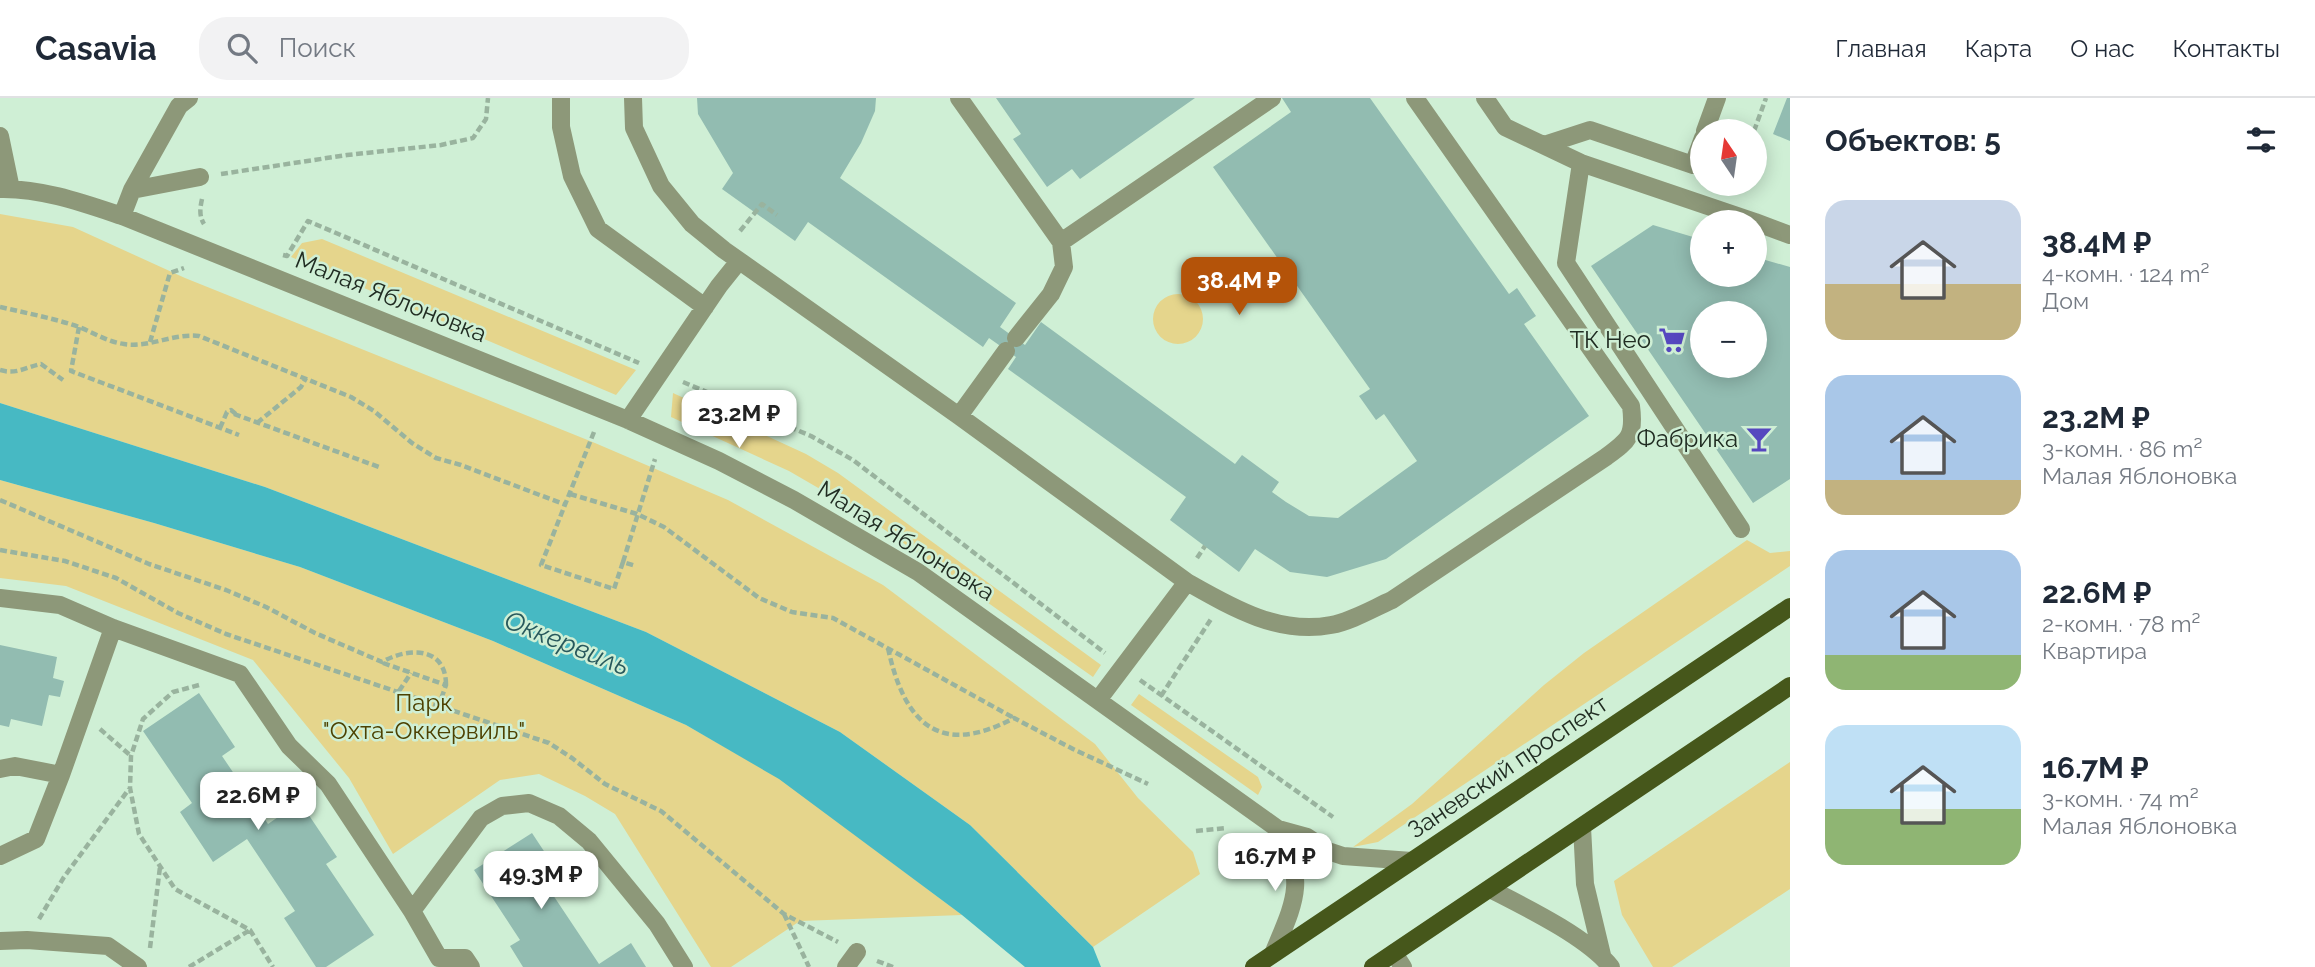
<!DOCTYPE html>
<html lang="ru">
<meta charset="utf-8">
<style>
:root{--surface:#fff;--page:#f2f2f3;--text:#1f2937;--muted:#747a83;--line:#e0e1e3;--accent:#b45309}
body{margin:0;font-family:Raleway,sans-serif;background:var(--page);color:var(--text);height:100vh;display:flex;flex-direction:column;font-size:26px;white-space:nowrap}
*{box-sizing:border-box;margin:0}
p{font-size:23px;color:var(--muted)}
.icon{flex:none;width:38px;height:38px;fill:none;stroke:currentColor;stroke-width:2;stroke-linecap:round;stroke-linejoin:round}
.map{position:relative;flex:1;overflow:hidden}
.panel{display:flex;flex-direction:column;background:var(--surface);width:525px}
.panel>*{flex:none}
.needle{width:46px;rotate:347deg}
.tools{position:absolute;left:1690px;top:21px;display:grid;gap:14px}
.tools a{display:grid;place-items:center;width:77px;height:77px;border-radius:50%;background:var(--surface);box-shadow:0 4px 18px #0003;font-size:35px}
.price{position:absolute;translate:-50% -60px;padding:0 16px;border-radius:14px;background:#fff;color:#222;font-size:23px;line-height:46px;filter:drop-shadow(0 2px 4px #0008)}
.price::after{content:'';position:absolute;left:50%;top:42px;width:21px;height:16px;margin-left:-10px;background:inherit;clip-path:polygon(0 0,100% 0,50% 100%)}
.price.on{background:var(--accent);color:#fff}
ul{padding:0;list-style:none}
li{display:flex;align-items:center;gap:21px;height:175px;padding:0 35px}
li span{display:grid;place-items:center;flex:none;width:196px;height:140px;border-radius:21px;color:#555}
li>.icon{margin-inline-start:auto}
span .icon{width:84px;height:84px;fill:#fffc;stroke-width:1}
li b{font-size:30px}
h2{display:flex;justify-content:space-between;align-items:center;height:84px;padding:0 35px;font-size:30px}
header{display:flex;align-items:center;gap:42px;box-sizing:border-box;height:98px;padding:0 35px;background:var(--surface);border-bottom:2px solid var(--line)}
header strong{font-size:33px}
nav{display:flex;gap:38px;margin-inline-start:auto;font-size:24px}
.search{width:490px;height:63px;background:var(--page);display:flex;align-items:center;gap:18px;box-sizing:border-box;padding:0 24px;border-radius:28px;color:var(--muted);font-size:26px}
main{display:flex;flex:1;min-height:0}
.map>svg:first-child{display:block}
.green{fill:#e5d58c}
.water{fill:#47b9c3}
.building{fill:#92bcb1;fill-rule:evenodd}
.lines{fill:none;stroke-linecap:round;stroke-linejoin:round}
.path{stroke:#99b39e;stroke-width:4.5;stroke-dasharray:7 3.5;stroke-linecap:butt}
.minor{stroke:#8d9879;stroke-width:18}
.major{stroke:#46571b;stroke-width:18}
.path-bridge{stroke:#99b39e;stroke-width:4.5;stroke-dasharray:7 3.5;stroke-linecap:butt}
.labels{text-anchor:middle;stroke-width:5;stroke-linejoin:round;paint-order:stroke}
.street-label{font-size:24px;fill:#202c22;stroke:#cfefd5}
.poi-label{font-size:24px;fill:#202c22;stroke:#cfefd5;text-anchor:end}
.park-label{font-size:24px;fill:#4d4100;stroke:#cfefd5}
.water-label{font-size:26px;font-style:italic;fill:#27585c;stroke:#cfefd5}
</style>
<header>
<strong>Casavia</strong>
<div class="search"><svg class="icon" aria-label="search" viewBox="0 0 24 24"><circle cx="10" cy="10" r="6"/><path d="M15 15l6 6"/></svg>Поиск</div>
<nav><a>Главная</a><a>Карта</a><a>О нас</a><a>Контакты</a></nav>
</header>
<main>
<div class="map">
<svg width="1790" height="869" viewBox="0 0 1790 869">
<rect width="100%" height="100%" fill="#cfefd5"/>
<path class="green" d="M 0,116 L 73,129 L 185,180 L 595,345 L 728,402 L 883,487 L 1095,646 L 1138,700 L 1193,754 L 1200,776 L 1093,849 L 970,727 L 840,634 L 646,534 L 265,389 L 0,305 Z
M 322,141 L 636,272 L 616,297 L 291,159 L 302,145 Z
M1153 221a25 25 0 1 1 50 0a25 25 0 1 1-50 0Z
M 673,295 L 806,356 L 838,375 L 1101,567 L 1093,579 L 858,413 L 789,373 L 671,319 Z
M 0,382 L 154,425 L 300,469 L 493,543 L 686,627 L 779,680 L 962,817 L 800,823 L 731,869 L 711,869 L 615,716 L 585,698 L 539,676 L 500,682 L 393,756 L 349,680 L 253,562 L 66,488 L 0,480 Z
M 1747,442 L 1770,455 L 1790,453 L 1790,468 L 1378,744 L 1353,749 L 1412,706 L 1544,587 L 1584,555 Z
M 1139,596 L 1258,679 L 1262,689 L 1258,697 L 1131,607 Z
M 1790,664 L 1790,791 L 1672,869 L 1653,869 L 1622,817 L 1614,783 Z"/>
<path class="water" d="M 0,305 L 265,389 L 646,534 L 840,634 L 970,727 L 1093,849 L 1101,869 L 1025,869 L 962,817 L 779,681 L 686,627 L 493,543 L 300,469 L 154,425 L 0,382 Z"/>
<path class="building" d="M 697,0 L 876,0 L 875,13 L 861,45 L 840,80 L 1016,205 L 1000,229 L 1025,247 L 1041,224 L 1235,366 L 1242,357 L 1279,384 L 1272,394 L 1286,404 L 1309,418 L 1338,420 L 1417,363 L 1384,316 L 1376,322 L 1359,298 L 1370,291 L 1213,69 L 1291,14 L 1282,0 L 1370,0 L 1509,196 L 1517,190 L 1536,218 L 1524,226 L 1589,318 L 1386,461 L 1327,479 L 1290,474 L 1255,451 L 1239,474 L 1170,422 L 1186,399 L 1008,271 L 1016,259 L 989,240 L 983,249 L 808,124 L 795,143 L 722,91 L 733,75 L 698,16 Z
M 996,0 L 1195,0 L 1080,81 L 1072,71 L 1047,89 L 1013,41 L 1021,36 Z
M 1787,0 L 1790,0 L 1790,43 L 1773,36 Z
M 1653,127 L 1703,142 L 1703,177 L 1755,177 L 1755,159 L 1790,169 L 1790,381 L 1753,405 L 1591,168 ZM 1703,215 L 1755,215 L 1755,268 L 1703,268 Z
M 0,547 L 57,559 L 53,580 L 64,583 L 60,599 L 49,597 L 42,628 L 11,621 L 9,629 L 0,627 Z
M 199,595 L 235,649 L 222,658 L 268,726 L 300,704 L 337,759 L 326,766 L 374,837 L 326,869 L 316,869 L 284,820 L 295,813 L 247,741 L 213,764 L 180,714 L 192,705 L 143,633 Z
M 532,735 L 567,788 L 553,797 L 599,866 L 631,845 L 646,869 L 523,869 L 510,848 L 520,842 L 474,772 Z"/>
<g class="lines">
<path class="path" d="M 1754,33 L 1766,0
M 221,76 L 347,57 L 441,47 L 473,40 L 486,21 L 488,0
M 202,101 C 200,110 199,118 204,126
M 740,133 L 762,106 L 777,117
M 283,157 L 287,158 L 308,123 L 639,265
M 0,209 C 26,215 53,220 79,229 C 94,235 108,244 124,246 C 149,250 174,235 199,238 L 351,299 L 374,313 L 412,345 L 436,360 L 461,367 L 566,407
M 79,229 L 71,273 L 239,337
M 150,244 L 170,175 L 184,170
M 0,272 C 16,277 26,269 41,266 L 63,282
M 683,284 L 811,338 L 853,362 L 1105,555
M 234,316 L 379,369
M 257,325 L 301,289 L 306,280
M 220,330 L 227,314 L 231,312 L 237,317
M 594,334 L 541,467 L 614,491 L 623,464 L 636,468
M 0,402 L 149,466 L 226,492 L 266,509 L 315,535 L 382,564 C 408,549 446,548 446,587
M 0,452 L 65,463 L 116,480 L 178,515 L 226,536 L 549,645 L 572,660 L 605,686 L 661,713 L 784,816 L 838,844
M 1197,460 L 1205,448
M 623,464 L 655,361
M 888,550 C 904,625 939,660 1014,620 L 1073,651 L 1148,686
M 383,565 L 446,587 L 439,607
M 1140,582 L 1333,719
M 199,587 L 173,594 L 143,621 L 131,658 L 130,690 L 139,736 L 175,791 L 250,832 L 273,869
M 399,593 L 411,575
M 1161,598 L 1211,521
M 100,631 L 131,658
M 1196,733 L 1227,730
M 784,816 L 809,869
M 39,821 L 64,779 L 129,691
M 150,850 L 160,769
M 877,863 L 893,869
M 189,869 L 250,832"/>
<path class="minor" d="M 561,0 L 561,29 L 572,78 L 598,131 L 705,209
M 633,0 L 634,30 L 661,88 L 692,126 L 724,152 L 959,318 L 1187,484 L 1098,602
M 959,0 L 1061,144 L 1064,169 L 1051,196 L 1016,240
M 1485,0 L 1505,29 L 1581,65 L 1755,124
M 1705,33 L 1717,0
M 0,38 L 11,91
M 1544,47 L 1590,32 L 1693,67 L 1703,40
M 1581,65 L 1566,165 L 1741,431
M 0,91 C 41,90 83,105 122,118 L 628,322 L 719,363 L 794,402 L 918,474 L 1278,731 L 1307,739 L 1328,753 L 1343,758 L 1412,763
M 132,92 L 200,79
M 122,118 L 132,92 L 179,8 L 189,0
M 1755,124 L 1790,137
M 1061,144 L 1272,0
M 959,318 L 1006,253
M 628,322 L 719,188 L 739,163
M 1187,484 C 1231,509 1278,537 1331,527 C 1352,523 1372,511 1392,502 L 1606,359 C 1629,342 1635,338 1631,308 L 1415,0
M 0,500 L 60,507 L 113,530 L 240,576 L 289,648 L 328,686 L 412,813 L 439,860 L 465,860 L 471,869
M 0,671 L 15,668 L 61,677
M 1582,729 L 1585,786 L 1602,857
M 0,758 L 36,741 L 61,677 L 113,530
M 1490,791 C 1525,809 1587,839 1611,869
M 412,813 L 481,720 L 502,708 L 529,705 L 559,718 L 589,743 L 657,826 L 684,869
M 0,843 L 27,842 L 108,848 L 138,869
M 1394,855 L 1403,869
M 1273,856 C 1294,805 1308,783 1278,731
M 846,869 L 857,854"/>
<path class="major" d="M 1254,869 L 1790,509
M 1373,869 L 1790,588"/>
<path class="path-bridge" d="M 570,396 L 637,416 L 664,429 L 759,500 L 792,514 L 833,520 L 1014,620"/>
</g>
<defs>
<g id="supermarket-bare" transform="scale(2.1)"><path d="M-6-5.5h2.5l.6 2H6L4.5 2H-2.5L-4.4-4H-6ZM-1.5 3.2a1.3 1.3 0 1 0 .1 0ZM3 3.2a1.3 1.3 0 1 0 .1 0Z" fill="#5647bf" stroke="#cfefd5" stroke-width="2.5" paint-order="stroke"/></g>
<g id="bar-bare" transform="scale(2.1)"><path d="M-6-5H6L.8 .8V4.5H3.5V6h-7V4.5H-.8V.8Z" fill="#5647bf" stroke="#cfefd5" stroke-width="2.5" paint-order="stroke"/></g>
</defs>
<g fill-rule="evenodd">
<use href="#supermarket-bare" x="1672" y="242"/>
<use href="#bar-bare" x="1759" y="341"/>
</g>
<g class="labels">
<g class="street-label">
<text transform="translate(391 199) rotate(22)" y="8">Малая Яблоновка</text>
<text transform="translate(906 443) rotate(32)" y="8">Малая Яблоновка</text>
<text transform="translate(1508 669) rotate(-34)" y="8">Заневский проспект</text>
</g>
<g class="poi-label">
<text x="1651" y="250">ТК Нео</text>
<text x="1738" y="349">Фабрика</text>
</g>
<g class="park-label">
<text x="424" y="613">Парк<tspan x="424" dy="28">"Охта-Оккервиль"</tspan></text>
</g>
<g class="water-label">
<text transform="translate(567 545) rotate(22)" y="9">Оккервиль</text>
</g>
</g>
</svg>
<div class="tools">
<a><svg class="needle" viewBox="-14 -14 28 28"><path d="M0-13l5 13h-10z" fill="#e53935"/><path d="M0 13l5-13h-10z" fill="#747a83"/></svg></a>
<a>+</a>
<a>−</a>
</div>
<b class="price on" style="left:1239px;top:219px">38.4M ₽</b>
<b class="price" style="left:739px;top:352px">23.2M ₽</b>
<b class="price" style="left:258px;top:734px">22.6M ₽</b>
<b class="price" style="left:1275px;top:795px">16.7M ₽</b>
<b class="price" style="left:541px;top:813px">49.3M ₽</b>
</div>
<section class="panel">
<h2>Объектов: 5<svg class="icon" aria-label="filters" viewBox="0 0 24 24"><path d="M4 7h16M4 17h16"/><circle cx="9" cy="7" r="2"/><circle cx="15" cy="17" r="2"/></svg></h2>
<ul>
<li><span style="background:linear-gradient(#c9d6e8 60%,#c2b280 0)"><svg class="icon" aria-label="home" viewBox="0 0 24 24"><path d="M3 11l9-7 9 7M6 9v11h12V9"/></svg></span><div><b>38.4M ₽</b><p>4-комн. · 124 m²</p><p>Дом</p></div></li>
<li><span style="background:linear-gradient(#a9c7e8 75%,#c2b280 0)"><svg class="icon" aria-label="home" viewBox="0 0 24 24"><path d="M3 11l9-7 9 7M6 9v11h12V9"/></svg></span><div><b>23.2M ₽</b><p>3-комн. · 86 m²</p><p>Малая Яблоновка</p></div></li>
<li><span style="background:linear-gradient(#a9c7e8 75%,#8fb573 0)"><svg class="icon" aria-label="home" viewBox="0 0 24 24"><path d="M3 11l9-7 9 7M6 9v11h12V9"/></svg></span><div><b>22.6M ₽</b><p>2-комн. · 78 m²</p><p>Квартира</p></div></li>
<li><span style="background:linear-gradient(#bfe0f5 60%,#8fb573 0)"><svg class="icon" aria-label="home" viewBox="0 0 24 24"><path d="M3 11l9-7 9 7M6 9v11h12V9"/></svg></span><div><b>16.7M ₽</b><p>3-комн. · 74 m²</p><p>Малая Яблоновка</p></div></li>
</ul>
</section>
</main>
